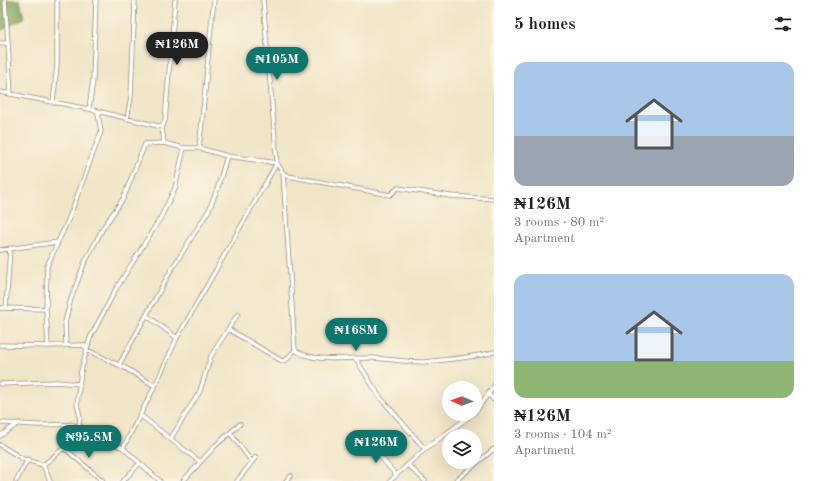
<!DOCTYPE html>
<meta charset="utf-8">
<style>
:root{--surface:#fff;--page:#f2f2f2;--text:#202124;--muted:#757577;--accent:#0f766e}
body{margin:0;font-family:"Old Standard TT",serif;background:var(--page);color:var(--text);height:100vh;display:flex;flex-direction:column;font-size:15px;white-space:nowrap}
*{box-sizing:border-box;margin:0}
p{font-size:13px;color:var(--muted)}
.icon{flex:none;width:22px;height:22px;fill:none;stroke:currentColor;stroke-width:2;stroke-linecap:round;stroke-linejoin:round}
.map{position:relative;flex:1;overflow:hidden}
.details{display:flex;flex-direction:column;background:var(--surface);width:320px}
.details>*{flex:none}
.needle{width:26px;rotate:272deg}
.tools{position:absolute;left:442px;top:381px;display:grid;gap:8px}
.tools a{display:grid;place-items:center;width:40px;height:40px;border-radius:50%;background:var(--surface);box-shadow:0 4px 16px #0002;font-size:20px}
.price{position:absolute;translate:-50% -34px;padding:0 9px;border-radius:14px;background:var(--accent);color:#fff;font-size:13px;line-height:26px;filter:drop-shadow(0 1px 2px #0008)}
.price::after{content:'';position:absolute;left:50%;top:24px;width:12px;height:9px;margin-left:-6px;background:inherit;clip-path:polygon(0 0,100% 0,50% 100%)}
.price.selected{background:#222;color:#fff}
ul{padding:0;list-style:none}
li{display:grid;align-content:center;gap:8px;height:212px;padding:0 20px}
li span{display:grid;place-items:center;height:124px;border-radius:12px;color:#555}
li>.icon{margin-inline-start:auto}
span .icon{width:72px;height:72px;fill:#fffc;stroke-width:1}
li b{font-size:17px}
h2{display:flex;justify-content:space-between;align-items:center;height:48px;padding:0 20px;font-size:17px}
main{display:flex;flex:1;min-height:0}
.map>svg:first-child{display:block}
.forest{fill:#83a65c;stroke:#5f683d}
.lines{fill:none;stroke-linecap:round;stroke-linejoin:round}
.minor-casing{stroke:#968872;stroke-width:5}
.minor{stroke:#fff;stroke-width:3.5}
</style>
<main>
<div class="map">
<svg width="494" height="481" viewBox="0 0 494 481">
<rect width="100%" height="100%" fill="#fcf5e5"/>
<filter id="ink" filterUnits="userSpaceOnUse"><feTurbulence type="fractalNoise" baseFrequency=".025" numOctaves="2"/><feDisplacementMap in="SourceGraphic" scale="8" xChannelSelector="R" yChannelSelector="G"/><feConvolveMatrix kernelMatrix="1 2 1 2 8 2 1 2 1" color-interpolation-filters="sRGB"/></filter>
<filter id="wash" filterUnits="userSpaceOnUse"><feTurbulence type="fractalNoise" baseFrequency=".012" numOctaves="4" result="noise"/><feDisplacementMap in="SourceGraphic" scale="16" xChannelSelector="R" yChannelSelector="G"/><feGaussianBlur stdDeviation="0.9" result="paint"/><feColorMatrix in="noise" values="0 0 0 0 0 0 0 0 0 0 0 0 0 0 0 0 0 1.4 0 .05"/><feComposite in="paint" operator="in"/></filter>
<g filter="url(#wash)">
<rect width="100%" height="100%" fill="#f0e5c7"/>
<path class="forest" d="M 0,0 L 20,0 L 24,18 L 0,31 Z"/>
</g>
<g filter="url(#ink)">
<g class="lines">
<g class="minor-casing">
<path id="minor" d="M 263,0 L 277,163 L 283,173 L 288,176 L 390,195 L 398,188 L 451,196 L 494,199
M 0,43 L 8,43 L 5,0
M 8,43 L 11,94
M 0,92 L 89,109 L 162,127 L 164,143 L 184,148 L 199,148 L 227,156 L 277,163
M 53,103 L 57,65 L 57,0
M 89,109 L 93,80 L 96,0
M 98,113 L 101,132 L 69,218 L 47,266 L 46,309 L 48,346 L 84,345 L 87,350 L 127,369 L 155,386
M 127,119 L 131,96 L 135,0
M 162,127 L 165,121 L 175,0
M 199,148 C 205,99 208,50 214,0
M 283,173 L 295,350
M 0,250 L 58,242
M 0,308 L 46,309
M 6,308 L 10,248
M 146,315 L 177,338
M 228,329 L 282,361 L 286,360 L 295,350 C 315,364 350,357 373,358 C 389,359 405,362 422,362 C 445,360 471,358 494,352
M 66,344 L 65,322 L 71,299 L 84,264 L 103,228 L 123,199 L 145,144 L 164,143
M 0,345 L 48,346
M 356,359 L 379,396 L 425,449
M 119,365 L 170,272 L 209,210 L 218,187 L 227,156
M 0,384 L 56,382 L 80,384
M 488,394 L 494,400
M 475,412 L 494,386
M 140,415 L 200,462
M 0,423 C 14,423 27,425 41,425 C 54,425 67,423 79,426 L 123,448 L 160,481
M 79,426 L 80,416 L 77,404 L 81,371 L 90,338 L 116,289 L 161,217 L 175,188 L 184,148
M 230,433 L 252,462
M 0,436 L 19,423
M 171,438 L 200,391 L 211,356 L 238,314
M 368,442 L 396,475
M 0,445 L 23,459 L 43,465 L 64,448 L 72,424
M 64,448 L 103,481
M 123,448 L 155,386 L 177,338 L 277,163
M 43,465 L 50,481
M 408,465 L 425,481
M 16,481 L 28,459
M 123,481 L 140,463
M 183,481 L 215,446 L 240,424
M 237,481 L 256,457
M 286,481 L 291,476
M 390,481 L 425,449 L 473,414
M 455,481 L 494,449"/>
</g>
<use href="#minor" class="minor"/>
</g>
</g>
</svg>
<div class="tools">
<a><svg class="needle" viewBox="-14 -14 28 28"><path d="M0-13l5 13h-10z" fill="#e53935"/><path d="M0 13l5-13h-10z" fill="#757577"/></svg></a>
<a><svg class="icon" aria-label="layers" viewBox="0 0 24 24"><path d="M12 4l9 5-9 5-9-5zM3 14l9 5 9-5"/></svg></a>
</div>
<b class="price selected" style="left:177px;top:66px">₦126M</b>
<b class="price" style="left:277px;top:81px">₦105M</b>
<b class="price" style="left:356px;top:352px">₦168M</b>
<b class="price" style="left:89px;top:459px">₦95.8M</b>
<b class="price" style="left:376px;top:464px">₦126M</b>
</div>
<section class="details">
<h2>5 homes<svg class="icon" aria-label="filters" viewBox="0 0 24 24"><path d="M4 7h16M4 17h16"/><circle cx="9" cy="7" r="2"/><circle cx="15" cy="17" r="2"/></svg></h2>
<ul>
<li><span style="background:linear-gradient(#a9c7e8 60%,#9aa5b1 0)"><svg class="icon" aria-label="home" viewBox="0 0 24 24"><path d="M3 11l9-7 9 7M6 9v11h12V9"/></svg></span><div><b>₦126M</b><p>3 rooms · 80 m²</p><p>Apartment</p></div></li>
<li><span style="background:linear-gradient(#a9c7e8 70%,#8fb573 0)"><svg class="icon" aria-label="home" viewBox="0 0 24 24"><path d="M3 11l9-7 9 7M6 9v11h12V9"/></svg></span><div><b>₦126M</b><p>3 rooms · 104 m²</p><p>Apartment</p></div></li>
</ul>
</section>
</main>
